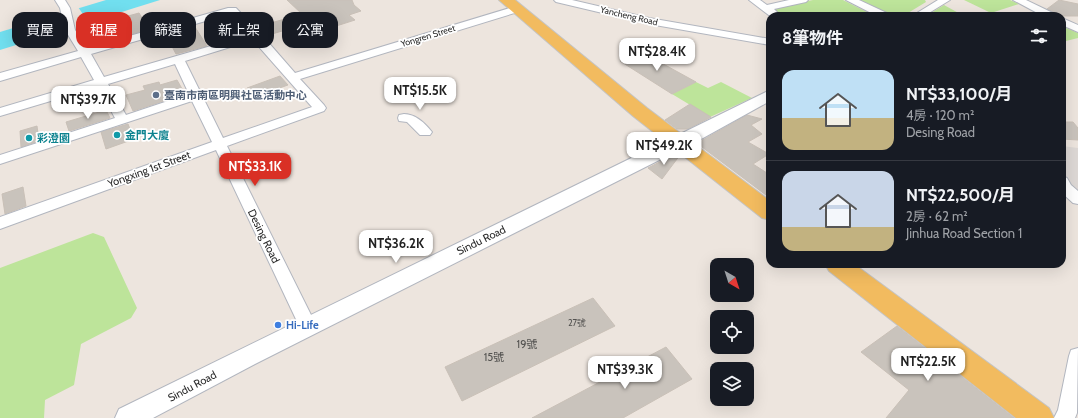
<!DOCTYPE html>
<html lang="zh-TW">
<meta charset="utf-8">
<style>
:root{--surface:#171b24;--page:#20242c;--text:#f1f3f6;--muted:#9ea1a6;--line:#363941;--accent:#d93025}
body{margin:0;font-family:Cabin,"Noto Sans TC",sans-serif;background:var(--page);color:var(--text);height:100vh;display:flex;flex-direction:column;font-size:15px;white-space:nowrap}
*{box-sizing:border-box;margin:0}
p{font-size:13px;color:var(--muted)}
.icon{flex:none;width:22px;height:22px;fill:none;stroke:currentColor;stroke-width:2;stroke-linecap:round;stroke-linejoin:round}
.map{position:relative;flex:1;overflow:hidden}
.sheet{position:absolute;left:766px;top:12px;width:300px;height:256px;display:flex;flex-direction:column;background:var(--surface);border-radius:12px;box-shadow:0 4px 16px #0002}
.sheet>*{flex:none}
.guide{position:absolute;left:12px;top:12px;width:380px;height:36px;display:flex;gap:8px}
.needle{width:26px;rotate:141deg}
.controls{position:absolute;left:710px;top:258px;display:grid;gap:8px}
.controls a{display:grid;place-items:center;width:44px;height:44px;border-radius:8px;background:var(--surface);box-shadow:0 4px 16px #0002;font-size:20px}
.price{position:absolute;translate:-50% -34px;padding:0 9px;border-radius:8px;background:#fff;color:#222;font-size:13px;line-height:26px;filter:drop-shadow(0 1px 2px #0008)}
.price::after{content:'';position:absolute;left:50%;top:24px;width:12px;height:9px;margin-left:-6px;background:inherit;clip-path:polygon(0 0,100% 0,50% 100%)}
.price.selected{background:var(--accent);color:#fff}
ul{padding:0;list-style:none}
li{display:flex;align-items:center;gap:12px;height:100px;padding:0 16px}
li+li{border-top:1px solid var(--line)}
li span{display:grid;place-items:center;flex:none;width:112px;height:80px;border-radius:12px;color:#555}
li>.icon{margin-inline-start:auto}
span .icon{width:48px;height:48px;fill:#fffc;stroke-width:1}
li b{font-size:17px}
h2{display:flex;justify-content:space-between;align-items:center;height:48px;padding:0 16px;font-size:17px}
.pill{padding:0 14px;border-radius:12px;background:var(--surface);box-shadow:0 4px 16px #0002;font-size:14px;line-height:36px}
.pill.selected{background:var(--accent);color:#fff}
.map>svg:first-child{display:block}
.green{fill:#bde49a}
.plaza{fill:#ddd8d5}
.water{fill:#71dfef}
.pier{fill:#ede5de}
.building{fill:#c9c3bc;stroke:#c9c0b7}
.lines{fill:none;stroke-linecap:round;stroke-linejoin:round}
.minor-casing{stroke:#b2b6bf;stroke-width:2}
.tertiary-casing{stroke:#b2b6bf;stroke-width:2}
.primary-casing{stroke:#c4c4c4;stroke-width:2}
.minor{fill:#fff;fill-rule:evenodd}
.tertiary{fill:#fff;fill-rule:evenodd}
.primary{fill:#f2bb5f;fill-rule:evenodd}
.service-dot{fill:#5c6f8a;stroke:#fff;stroke-width:1.5}
.culture-dot{fill:#0f9aa8;stroke:#fff;stroke-width:1.5}
.shop-dot{fill:#3f7fe0;stroke:#fff;stroke-width:1.5}
.labels{text-anchor:middle;stroke-width:3.5;stroke-linejoin:round;paint-order:stroke}
.far-street-label{font-size:9px;fill:#2c2c2c;stroke:#fff}
.number-label{font-size:9px;fill:#535250}
.service-label{font-size:11px;font-weight:bold;fill:#4e5e75;stroke:#fff;text-anchor:start}
.culture-label{font-size:11px;font-weight:bold;fill:#0d838f;stroke:#fff;text-anchor:start}
.street-label{font-size:11px;fill:#2c2c2c;stroke:#fff}
.shop-label{font-size:11px;font-weight:bold;fill:#366cbe;stroke:#fff;text-anchor:start}
.near-number-label{font-size:11px;fill:#535250}
</style>
<div class="map">
<svg width="1078" height="418" viewBox="0 0 1078 418">
<rect width="100%" height="100%" fill="#ede5de"/>
<path class="green" d="M 813,0 L 843,0 L 875,16 L 780,16 L 768,9 Z
M 858,0 L 925,0 L 926,2 L 903,16 L 892,16 Z
M 964,0 L 1010,0 L 1019,4 L 991,13 Z
M 944,5 L 964,16 L 926,16 Z
M 1062,26 L 1078,33 L 1078,38 L 1062,42 Z
M 696,82 L 708,88 L 721,82 L 752,98 L 710,117 L 672,94 Z
M 93,233 L 104,237 L 137,308 L 131,318 L 81,344 L 74,385 L 45,400 L 44,418 L 0,418 L 0,268 Z"/>
<path class="plaza" d="M 1062,146 L 1078,148 L 1078,196 L 1062,178 Z"/>
<path class="water" d="M 106,0 L 160,0 L 0,50 L 0,32 Z"/>
<path class="pier" d="M 78,7 L 89,23 L 58,33 L 49,16 Z"/>
<path class="building" d="M 287,0 L 352,0 L 354,5 L 361,11 L 349,15 L 355,20 L 308,35 L 299,26 L 272,34 L 264,25 L 302,14 Z
M 1059,0 L 1078,4 L 1078,16 L 1057,16 L 1056,13 L 1047,9 Z
M 139,13 L 149,29 L 107,41 L 99,24 Z
M 195,27 L 207,46 L 176,54 L 166,35 Z
M 636,49 L 696,82 L 672,94 L 620,61 Z
M 280,76 L 288,85 L 254,97 L 247,88 Z
M 177,80 L 185,94 L 133,111 L 126,95 L 145,90 L 143,86 L 159,82 L 160,85 Z
M 690,104 L 711,117 L 688,129 L 677,129 L 665,120 Z
M 106,110 L 110,118 L 69,131 L 66,122 Z
M 747,115 L 762,119 L 751,125 L 762,134 L 748,142 L 769,154 L 753,164 L 770,175 L 770,198 L 702,147 L 701,141 Z
M 1062,122 L 1073,122 L 1078,128 L 1078,140 L 1062,139 Z
M 128,124 L 134,139 L 106,149 L 101,132 Z
M 37,126 L 39,141 L 21,147 L 20,131 Z
M 677,153 L 680,155 L 662,179 L 648,168 Z
M 23,187 L 26,206 L 5,214 L 2,194 Z
M 593,298 L 615,326 L 462,401 L 445,367 Z
M 897,326 L 1014,418 L 886,418 L 909,390 L 861,352 Z
M 666,347 L 692,379 L 623,418 L 532,418 Z"/>
<g class="lines">
<g class="minor-casing">
<path id="minor" d="M 55,0 L 65,0 L 70,8 L 75,30 L 87,48 L 228,8 L 236,8 L 261,34 L 295,73 L 513,7 L 517,6 L 522,9 L 521,11 L 300,79 L 324,105 L 326,108 L 324,111 L 227,146 L 317,327 L 314,332 L 308,335 L 302,332 L 216,150 L 0,229 L 0,217 L 212,142 L 192,101 L 0,164 L 0,155 L 115,118 L 98,87 L 0,116 L 0,108 L 94,80 L 81,57 L 0,81 L 0,73 L 78,51 L 65,30 L 60,8 ZM 230,14 L 249,35 L 104,77 L 91,54 ZM 253,40 L 312,107 L 223,138 L 185,61 ZM 175,64 L 189,94 L 126,115 L 108,84 Z
M 554,0 L 572,0 L 649,18 L 770,39 L 770,45 L 649,24 L 556,2 Z
M 749,0 L 760,0 L 767,5 L 789,0 L 808,0 L 806,2 L 774,9 L 779,14 L 778,16 L 770,16 Z
M 846,0 L 859,0 L 889,14 L 890,16 L 877,16 Z
M 938,0 L 950,0 L 924,16 L 912,16 Z
M 1013,0 L 1026,0 L 1055,14 L 1056,16 L 1043,16 Z
M 1062,18 L 1078,25 L 1078,32 L 1062,25 Z
M 404,114 C 415,114 425,123 432,132 L 430,135 L 420,135 L 407,122 L 399,121 L 398,118 L 399,115 Z
M 1062,176 L 1067,178 L 1071,185 L 1078,191 L 1078,204 L 1073,203 L 1062,193 Z
M 1078,348 L 1077,413 L 1075,418 L 1054,418 L 1058,410 L 1069,356 L 1071,350 Z"/>
</g>
<g class="tertiary-casing">
<path id="tertiary" d="M 770,90 L 770,101 L 703,138 L 255,364 L 153,418 L 115,418 L 119,409 Z"/>
</g>
<g class="primary-casing">
<path id="primary" d="M 499,0 L 515,0 L 647,108 L 770,201 L 770,220 L 762,218 L 633,116 Z
M 825,264 L 854,264 L 1049,408 L 1054,418 L 1016,418 L 829,271 Z"/>
</g>
<use href="#minor" class="minor"/>
<use href="#tertiary" class="tertiary"/>
<use href="#primary" class="primary"/>
</g>
<circle class="service-dot" cx="156" cy="95" r="4"/>
<g class="culture-dot">
<circle cx="117" cy="135" r="4"/>
<circle cx="29" cy="138" r="4"/>
</g>
<circle class="shop-dot" cx="278" cy="325" r="4"/>
<g class="labels">
<g class="far-street-label">
<text transform="translate(629 16) rotate(13)" y="3">Yancheng Road</text>
<text transform="translate(428 36) rotate(-17)" y="3">Yongren Street</text>
</g>
<g class="number-label">
<text x="577" y="326">27號</text>
</g>
<g class="service-label">
<text x="164" y="99">臺南市南區明興社區活動中心</text>
</g>
<g class="culture-label">
<text x="125" y="139">金門大廈</text>
<text x="37" y="142">彩澄園</text>
</g>
<g class="street-label">
<text transform="translate(149 169) rotate(-20)" y="4">Yongxing 1st Street</text>
<text transform="translate(264 236) rotate(64)" y="4">Desing Road</text>
<text transform="translate(481 240) rotate(-26)" y="4">Sindu Road</text>
<text transform="translate(192 386) rotate(-28)" y="4">Sindu Road</text>
</g>
<g class="shop-label">
<text x="286" y="329">Hi-Life</text>
</g>
<g class="near-number-label">
<text x="527" y="348">19號</text>
<text x="494" y="361">15號</text>
</g>
</g>
</svg>
<div class="controls">
<a><svg class="needle" viewBox="-14 -14 28 28"><path d="M0-13l5 13h-10z" fill="#e53935"/><path d="M0 13l5-13h-10z" fill="#9ea1a6"/></svg></a>
<a><svg class="icon" aria-label="locate" viewBox="0 0 24 24"><circle cx="12" cy="12" r="6"/><path d="M12 2v4M12 18v4M2 12h4M18 12h4"/></svg></a>
<a><svg class="icon" aria-label="layers" viewBox="0 0 24 24"><path d="M12 4l9 5-9 5-9-5zM3 14l9 5 9-5"/></svg></a>
</div>
<b class="price" style="left:657px;top:72px">NT$28.4K</b>
<b class="price" style="left:420px;top:111px">NT$15.5K</b>
<b class="price" style="left:88px;top:120px">NT$39.7K</b>
<b class="price" style="left:664px;top:166px">NT$49.2K</b>
<b class="price selected" style="left:255px;top:187px">NT$33.1K</b>
<b class="price" style="left:396px;top:264px">NT$36.2K</b>
<b class="price" style="left:928px;top:382px">NT$22.5K</b>
<b class="price" style="left:625px;top:390px">NT$39.3K</b>
<div class="guide">
<a class="pill">買屋</a>
<a class="pill selected">租屋</a>
<a class="pill">篩選</a>
<a class="pill">新上架</a>
<a class="pill">公寓</a>
</div>
<section class="sheet">
<h2>8筆物件<svg class="icon" aria-label="filters" viewBox="0 0 24 24"><path d="M4 7h16M4 17h16"/><circle cx="9" cy="7" r="2"/><circle cx="15" cy="17" r="2"/></svg></h2>
<ul>
<li><span style="background:linear-gradient(#bfe0f5 60%,#c2b280 0)"><svg class="icon" aria-label="home" viewBox="0 0 24 24"><path d="M3 11l9-7 9 7M6 9v11h12V9"/></svg></span><div><b>NT$33,100/月</b><p>4房 · 120 m²</p><p>Desing Road</p></div></li>
<li><span style="background:linear-gradient(#c9d6e8 70%,#c2b280 0)"><svg class="icon" aria-label="home" viewBox="0 0 24 24"><path d="M3 11l9-7 9 7M6 9v11h12V9"/></svg></span><div><b>NT$22,500/月</b><p>2房 · 62 m²</p><p>Jinhua Road Section 1</p></div></li>
</ul>
</section>
</div>
